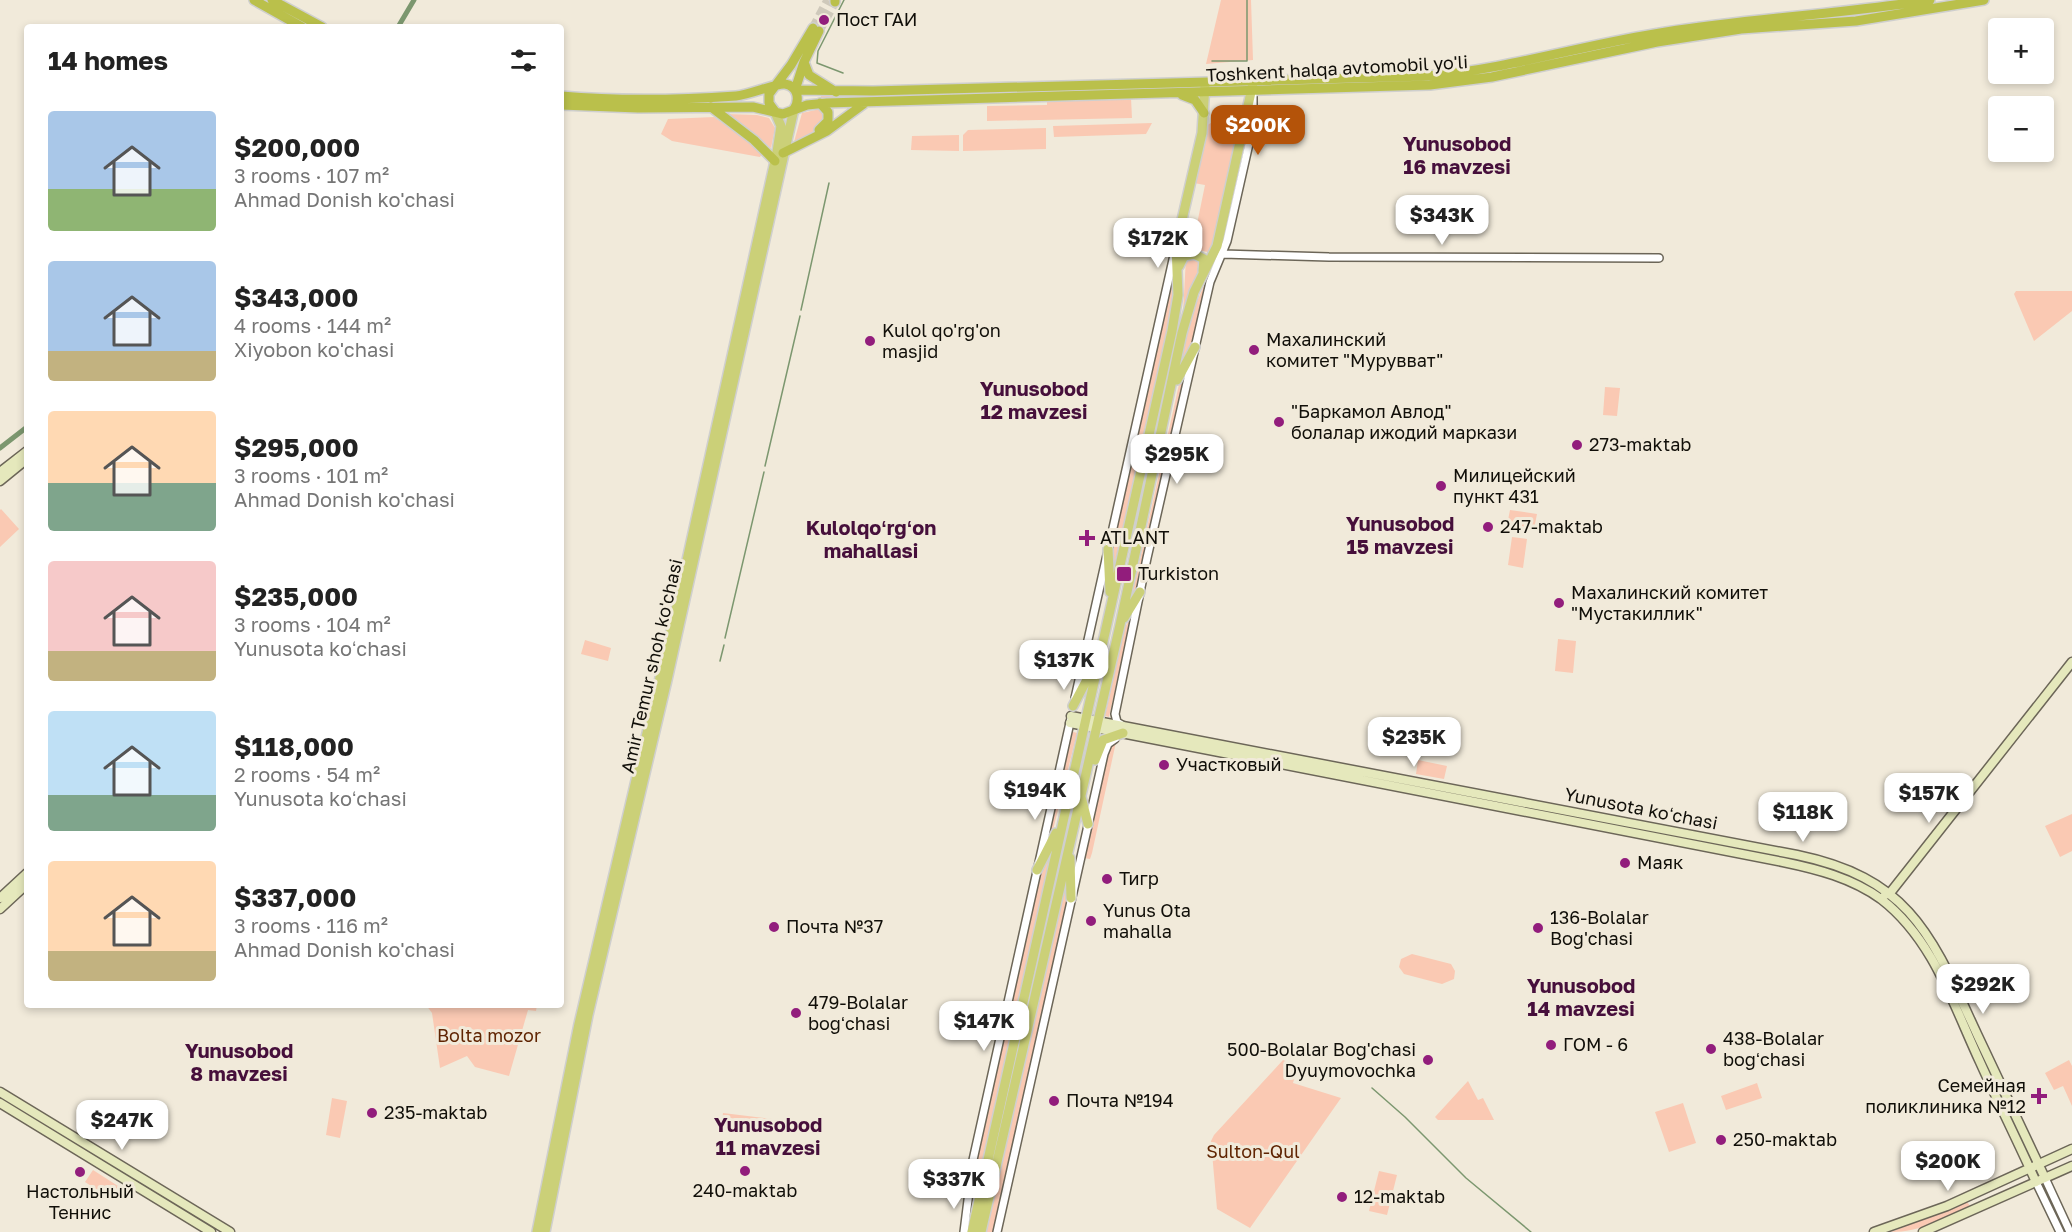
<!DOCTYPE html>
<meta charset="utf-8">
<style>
:root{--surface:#fff;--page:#f6f6f6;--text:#222;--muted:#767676;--accent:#b45309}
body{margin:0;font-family:"Golos Text",sans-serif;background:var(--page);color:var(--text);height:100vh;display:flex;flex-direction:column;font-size:22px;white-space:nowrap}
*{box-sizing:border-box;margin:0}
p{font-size:20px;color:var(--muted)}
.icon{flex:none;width:33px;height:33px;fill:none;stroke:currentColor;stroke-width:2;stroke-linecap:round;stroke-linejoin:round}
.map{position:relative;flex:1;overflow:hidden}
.drawer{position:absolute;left:24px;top:24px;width:540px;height:984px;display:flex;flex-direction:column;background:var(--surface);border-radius:6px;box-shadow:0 3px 9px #0003}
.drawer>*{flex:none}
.buttons{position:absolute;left:1988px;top:18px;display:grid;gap:12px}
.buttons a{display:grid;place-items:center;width:66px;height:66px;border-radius:6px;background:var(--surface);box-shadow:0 3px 9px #0003;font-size:30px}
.price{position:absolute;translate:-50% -51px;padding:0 14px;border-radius:12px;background:#fff;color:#222;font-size:20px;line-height:39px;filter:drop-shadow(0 2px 3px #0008)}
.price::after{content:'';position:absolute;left:50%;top:36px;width:18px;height:14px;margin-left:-9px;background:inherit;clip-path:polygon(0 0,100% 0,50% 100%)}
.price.active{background:var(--accent);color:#fff}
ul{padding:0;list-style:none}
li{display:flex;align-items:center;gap:18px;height:150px;padding:0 24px}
li span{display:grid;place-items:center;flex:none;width:168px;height:120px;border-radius:6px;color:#555}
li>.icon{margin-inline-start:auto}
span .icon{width:72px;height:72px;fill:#fffc;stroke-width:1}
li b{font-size:26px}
h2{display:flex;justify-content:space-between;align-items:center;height:72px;padding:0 24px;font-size:26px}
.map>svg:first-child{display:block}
.green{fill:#fac9b3}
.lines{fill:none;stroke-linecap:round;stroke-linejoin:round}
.stream{stroke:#7c976f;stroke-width:1.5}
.canal{stroke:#7c976f;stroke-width:5}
.trunk-tunnel{stroke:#cfc9bb;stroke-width:9;stroke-dasharray:9 4.5;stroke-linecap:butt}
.tertiary-casing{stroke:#6c6658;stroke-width:10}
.secondary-casing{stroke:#6c6658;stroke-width:11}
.primary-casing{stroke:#cfcfce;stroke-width:12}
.trunk-casing{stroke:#cfcfce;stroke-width:12}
.tertiary{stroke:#fff;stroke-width:7}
.secondary{stroke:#e5e8bc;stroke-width:8}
.primary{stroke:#cbd078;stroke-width:9}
.trunk{stroke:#bac04b;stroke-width:9}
.poi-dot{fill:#921d7c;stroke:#f1eada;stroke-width:2}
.labels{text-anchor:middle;stroke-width:6;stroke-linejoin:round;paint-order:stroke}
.poi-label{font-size:18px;fill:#110f09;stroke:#f1eada;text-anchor:start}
.street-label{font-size:18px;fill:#110f09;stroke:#f1eada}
.park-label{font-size:18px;fill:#5f2402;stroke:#f1eada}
.neighbourhood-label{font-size:20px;font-weight:bold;fill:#460f3b;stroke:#f1eada}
</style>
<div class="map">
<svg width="2072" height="1232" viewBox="0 0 2072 1232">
<rect width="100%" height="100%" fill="#f1eada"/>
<path class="green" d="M 1221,0 L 1251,0 L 1253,60 L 1206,64 Z
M 1175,87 L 1175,90 L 821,99 L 821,96 Z
M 1131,98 L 1132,118 L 987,121 L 987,106 L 1047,105 L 1047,101 Z
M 820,109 L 825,117 L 821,126 L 796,144 L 794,142 L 802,113 Z
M 726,114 L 757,115 L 769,118 L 775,128 L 771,148 Z
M 714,117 L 763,152 L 760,157 L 672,141 L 661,134 L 668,119 Z
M 1226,121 L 1240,124 L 1212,253 L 1180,246 L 1186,222 L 1197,224 L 1205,185 L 1194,183 L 1207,125 L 1213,122 Z
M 1152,123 L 1146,134 L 1054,137 L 1053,126 Z
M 1046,128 L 1046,149 L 963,151 L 963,135 L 968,130 Z
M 959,135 L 959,151 L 911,150 L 912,136 Z
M 1186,258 L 1199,259 L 1203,264 L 1183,313 Z
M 1216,258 L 1193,345 L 1179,367 L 1192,313 Z
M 1173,269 L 1172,312 L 1112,575 L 1110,549 Z
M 2016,291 L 2072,291 L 2072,311 L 2034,341 L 2014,294 Z
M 1189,362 L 1137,590 L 1130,604 L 1182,371 Z
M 1605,387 L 1620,388 L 1617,416 L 1603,415 Z
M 1,509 L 19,529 L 0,547 L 0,510 Z
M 1510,510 L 1537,514 L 1534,529 L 1507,525 Z
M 1512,537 L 1527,539 L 1523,568 L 1508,565 Z
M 1131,618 L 1109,717 L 1105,716 L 1125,627 Z
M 1558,639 L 1576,641 L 1573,673 L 1555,671 Z
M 585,640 L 611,648 L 608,661 L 581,654 Z
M 1070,731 L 1077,733 L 1053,830 L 1045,850 Z
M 1116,742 L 1092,853 L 1090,859 L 1084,858 L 1108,749 Z
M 1418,760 L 1447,766 L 1444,779 L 1416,774 Z
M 1074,792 L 1065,845 L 975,1232 Z
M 2072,814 L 2072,851 L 2060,857 L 2045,826 Z
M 1051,851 L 970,1232 L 967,1232 L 977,1150 L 1038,876 Z
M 1067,871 L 1068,904 L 994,1232 L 986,1232 Z
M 1412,954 L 1451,964 L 1455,971 L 1454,979 L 1442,984 L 1404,974 L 1399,967 L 1401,959 Z
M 426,1005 L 537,1005 L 536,1011 L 528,1010 L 509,1076 L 475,1067 L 467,1056 L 440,1068 L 432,1013 Z
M 1283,1060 L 1298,1066 L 1293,1083 L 1341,1098 L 1250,1228 L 1217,1209 L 1211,1141 L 1214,1135 Z
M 2069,1060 L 2072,1066 L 2072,1106 L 2063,1086 L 2054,1090 L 2045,1073 Z
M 1468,1081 L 1478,1100 L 1483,1098 L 1494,1120 L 1438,1120 L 1435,1117 Z
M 1757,1083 L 1762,1098 L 1726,1110 L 1721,1096 Z
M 332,1098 L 347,1101 L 340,1138 L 326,1135 Z
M 1683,1103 L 1696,1143 L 1669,1152 L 1655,1112 Z
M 723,1113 L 772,1119 L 770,1134 L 721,1129 Z
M 93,1170 L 118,1186 L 110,1198 L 85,1182 Z
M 1379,1171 L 1397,1175 L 1387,1215 L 1369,1211 Z
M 1967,1202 L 1971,1207 C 1945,1219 1920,1232 1891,1232 Z"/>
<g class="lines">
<path class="stream" d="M 1212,61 L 1247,61 L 1247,0
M 843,73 L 817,63 L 818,51 L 844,0
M 801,310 L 829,183
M 765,466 L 800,316
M 725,638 L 764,472
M 720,661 L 724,645
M 1372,1088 L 1405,1117 L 1466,1178 L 1531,1232"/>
<path class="canal" d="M 398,27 L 414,0
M 0,448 L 27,427"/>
<path class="trunk-tunnel" d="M 813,28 L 828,0
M 819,31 L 835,2"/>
<g class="tertiary-casing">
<path id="tertiary" d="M 1223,254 L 1329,257 L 1659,258
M 1075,698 L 1174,255
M 1122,725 L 1117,722 L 1115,714 L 1147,558 L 1210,282 L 1227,241 L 1253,126 L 1253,96
M 2045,1178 L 2070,1232
M 2036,1182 L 2060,1232
M 964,1232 L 973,1160 L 1071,718
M 997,1232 L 1104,754 L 1108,744 L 1115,739"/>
</g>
<g class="secondary-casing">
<path id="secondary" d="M 0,472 L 27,451
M 0,481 L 27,459
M 1071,716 L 1797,855 C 1912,879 1932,937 1977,1034 C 2000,1082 2022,1130 2045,1178
M 1070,723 L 1783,862 C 1817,869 1852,878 1881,899 C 1933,939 1953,1004 1980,1062 C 1998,1102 2018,1142 2036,1182
M 1885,895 L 1890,893 L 2072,662
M 0,898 L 27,873
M 0,909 L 27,884
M 0,1092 L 230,1232
M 0,1103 L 211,1232
M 1874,1232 L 1947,1206 L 2072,1149
M 1923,1232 L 2072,1166"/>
</g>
<g class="primary-casing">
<path id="primary" d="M 1159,251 L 1176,246
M 1179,266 L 1184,256 L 1194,254 L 1204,259 L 1203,271
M 1177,380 L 1195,347
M 1108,549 L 1110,592
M 1124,618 L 1140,592
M 1073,706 L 1093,668
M 1095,760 L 1103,740 L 1123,733
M 1081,797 L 1088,824
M 1070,858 L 1071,898
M 1037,870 L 1056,833
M 537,1232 L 579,1024 L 680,592 L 777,152 L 781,126 L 774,110
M 545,1232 L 588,1015 L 667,680 L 794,109
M 972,1232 L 1172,331 L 1178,295 L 1176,246 L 1202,133 L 1205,84
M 981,1232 L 1120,625 L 1182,333 L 1194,292 L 1217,246 L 1253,83"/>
</g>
<g class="trunk-casing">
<path id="trunk" d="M 254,0 L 302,27
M 272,0 L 322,27
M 835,2 L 835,0
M 804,62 L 809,75 L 836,92
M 795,90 L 873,91 L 1428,76 C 1509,69 1586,44 1666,32 C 1754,18 1842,14 1930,0
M 795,90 L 804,62 L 819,31
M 1182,95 L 1195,100 L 1204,113
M 561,96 C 619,101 678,100 736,96 C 749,95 777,83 785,84 C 798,86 800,100 794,109
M 561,105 L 638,108 L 753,107 L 783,114 L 807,105 L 827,103 L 1430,85 L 1492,77 L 1657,42 L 1741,29 L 1856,21 L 1984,0
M 711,107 L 754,140 L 775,161
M 774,110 L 769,103 L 769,94 L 791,65 L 813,28
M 819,130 L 828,121 L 828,112 L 820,103
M 783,153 L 827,131 L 865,103"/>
</g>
<use href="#tertiary" class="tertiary"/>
<use href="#secondary" class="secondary"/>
<use href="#primary" class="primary"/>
<use href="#trunk" class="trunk"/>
</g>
<g class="poi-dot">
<circle cx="824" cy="20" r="6"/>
<circle cx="870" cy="341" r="6"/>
<circle cx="1254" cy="350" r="6"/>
<circle cx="1279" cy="422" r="6"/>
<circle cx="1577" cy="445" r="6"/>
<circle cx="1441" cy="486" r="6"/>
<circle cx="1488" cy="527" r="6"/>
<path d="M1084 529h6v6h6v6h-6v6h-6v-6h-6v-6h6z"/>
<rect x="1116" y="566" width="16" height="16" rx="3"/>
<circle cx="1559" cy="603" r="6"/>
<circle cx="1164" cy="765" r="6"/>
<circle cx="1625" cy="863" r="6"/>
<circle cx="1107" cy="879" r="6"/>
<circle cx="1091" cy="921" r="6"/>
<circle cx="774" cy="927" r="6"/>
<circle cx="1538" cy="928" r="6"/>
<circle cx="796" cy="1013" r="6"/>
<circle cx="1551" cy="1045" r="6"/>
<circle cx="1711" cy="1049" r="6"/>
<circle cx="1428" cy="1060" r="6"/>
<path d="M2036 1087h6v6h6v6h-6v6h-6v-6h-6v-6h6z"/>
<circle cx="1054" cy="1101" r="6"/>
<circle cx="372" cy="1113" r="6"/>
<circle cx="1721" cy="1140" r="6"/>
<circle cx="745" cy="1171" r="6"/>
<circle cx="80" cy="1172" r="6"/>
<circle cx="1342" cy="1197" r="6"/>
</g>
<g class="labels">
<g class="poi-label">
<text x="836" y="26">Пост ГАИ</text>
<text x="882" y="337">Kulol qo'rg'on<tspan x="882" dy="21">masjid</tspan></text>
<text x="1266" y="346">Махалинский<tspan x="1266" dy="21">комитет "Мурувват"</tspan></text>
<text x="1291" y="418">"Баркамол Авлод"<tspan x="1291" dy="21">болалар ижодий маркази</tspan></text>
<text x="1589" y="451">273-maktab</text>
<text x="1453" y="482">Милицейский<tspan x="1453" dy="21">пункт 431</tspan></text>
<text x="1500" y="533">247-maktab</text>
<text x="1100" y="544">ATLANT</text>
<text x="1138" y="580">Turkiston</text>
<text x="1571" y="599">Махалинский комитет<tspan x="1571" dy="21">"Мустакиллик"</tspan></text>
<text x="1176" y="771">Участковый</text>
<text x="1637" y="869">Маяк</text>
<text x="1119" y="885">Тигр</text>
<text x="1103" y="917">Yunus Ota<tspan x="1103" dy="21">mahalla</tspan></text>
<text x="1550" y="924">136-Bolalar<tspan x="1550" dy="21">Bog'chasi</tspan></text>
<text x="786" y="933">Почта №37</text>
<text x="808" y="1009">479-Bolalar<tspan x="808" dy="21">bogʻchasi</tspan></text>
<text x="1723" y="1045">438-Bolalar<tspan x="1723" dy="21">bogʻchasi</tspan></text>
<text x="1563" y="1051">ГОМ - 6</text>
<text x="1416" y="1056" text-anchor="end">500-Bolalar Bog'chasi<tspan x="1416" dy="21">Dyuymovochka</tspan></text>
<text x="2026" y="1092" text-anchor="end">Семейная<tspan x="2026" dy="21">поликлиника №12</tspan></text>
<text x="1066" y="1107">Почта №194</text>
<text x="384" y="1119">235-maktab</text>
<text x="1733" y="1146">250-maktab</text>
<text x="745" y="1197" text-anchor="middle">240-maktab</text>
<text x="80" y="1198" text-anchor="middle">Настольный<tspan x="80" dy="21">Теннис</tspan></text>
<text x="1354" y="1203">12-maktab</text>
</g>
<g class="street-label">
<text transform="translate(1337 69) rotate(-3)" y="6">Toshkent halqa avtomobil yo'li</text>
<text transform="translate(652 666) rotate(-77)" y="6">Amir Temur shoh ko'chasi</text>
<text transform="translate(1641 809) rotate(11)" y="6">Yunusota koʻchasi</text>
</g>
<g class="park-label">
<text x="489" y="1042">Bolta mozor</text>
<text x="1253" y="1158">Sulton-Qul</text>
</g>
<g class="neighbourhood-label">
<text x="1457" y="151">Yunusobod<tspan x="1457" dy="23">16 mavzesi</tspan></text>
<text x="1034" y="396">Yunusobod<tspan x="1034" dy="23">12 mavzesi</tspan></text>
<text x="1400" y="531">Yunusobod<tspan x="1400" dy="23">15 mavzesi</tspan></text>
<text x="871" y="535">Kulolqoʻrgʻon<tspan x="871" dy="23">mahallasi</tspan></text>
<text x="1581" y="993">Yunusobod<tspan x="1581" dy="23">14 mavzesi</tspan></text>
<text x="239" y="1058">Yunusobod<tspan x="239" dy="23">8 mavzesi</tspan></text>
<text x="768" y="1132">Yunusobod<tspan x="768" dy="23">11 mavzesi</tspan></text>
</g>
</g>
</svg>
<div class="buttons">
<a>+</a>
<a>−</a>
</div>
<b class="price active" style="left:1258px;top:156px">$200K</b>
<b class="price" style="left:1442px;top:246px">$343K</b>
<b class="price" style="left:1158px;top:269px">$172K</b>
<b class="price" style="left:1177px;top:485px">$295K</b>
<b class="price" style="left:1064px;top:691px">$137K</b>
<b class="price" style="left:1414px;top:768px">$235K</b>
<b class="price" style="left:1035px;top:821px">$194K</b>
<b class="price" style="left:1929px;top:824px">$157K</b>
<b class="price" style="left:1803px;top:843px">$118K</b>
<b class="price" style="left:1983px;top:1015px">$292K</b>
<b class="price" style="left:984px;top:1052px">$147K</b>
<b class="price" style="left:122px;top:1151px">$247K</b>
<b class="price" style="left:1948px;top:1192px">$200K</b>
<b class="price" style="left:954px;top:1210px">$337K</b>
<section class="drawer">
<h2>14 homes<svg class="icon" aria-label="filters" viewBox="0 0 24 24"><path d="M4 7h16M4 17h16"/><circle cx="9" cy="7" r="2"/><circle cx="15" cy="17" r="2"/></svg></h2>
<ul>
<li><span style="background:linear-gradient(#a9c7e8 65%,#8fb573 0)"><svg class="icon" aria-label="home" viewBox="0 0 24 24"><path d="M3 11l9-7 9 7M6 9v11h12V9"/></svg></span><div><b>$200,000</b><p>3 rooms · 107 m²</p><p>Ahmad Donish ko'chasi</p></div></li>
<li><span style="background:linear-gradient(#a9c7e8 75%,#c2b280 0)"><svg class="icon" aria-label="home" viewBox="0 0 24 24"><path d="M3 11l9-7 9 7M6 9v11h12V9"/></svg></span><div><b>$343,000</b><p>4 rooms · 144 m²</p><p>Xiyobon ko'chasi</p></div></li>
<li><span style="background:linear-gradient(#ffd9b3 60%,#7fa58c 0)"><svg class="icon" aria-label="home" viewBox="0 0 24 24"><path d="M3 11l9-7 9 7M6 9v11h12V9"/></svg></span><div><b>$295,000</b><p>3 rooms · 101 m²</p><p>Ahmad Donish ko'chasi</p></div></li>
<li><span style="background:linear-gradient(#f6c9c9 75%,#c2b280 0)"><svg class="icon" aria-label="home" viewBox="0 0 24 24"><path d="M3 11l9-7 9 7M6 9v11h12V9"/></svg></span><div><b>$235,000</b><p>3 rooms · 104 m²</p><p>Yunusota koʻchasi</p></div></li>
<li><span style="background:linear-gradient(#bfe0f5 70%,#7fa58c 0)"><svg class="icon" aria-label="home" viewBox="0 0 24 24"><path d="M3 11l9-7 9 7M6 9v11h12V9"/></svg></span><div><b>$118,000</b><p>2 rooms · 54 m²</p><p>Yunusota koʻchasi</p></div></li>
<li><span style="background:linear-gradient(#ffd9b3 75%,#c2b280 0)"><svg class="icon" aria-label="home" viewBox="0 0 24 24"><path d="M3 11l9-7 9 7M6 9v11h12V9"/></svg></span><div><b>$337,000</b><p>3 rooms · 116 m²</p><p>Ahmad Donish ko'chasi</p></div></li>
</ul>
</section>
</div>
